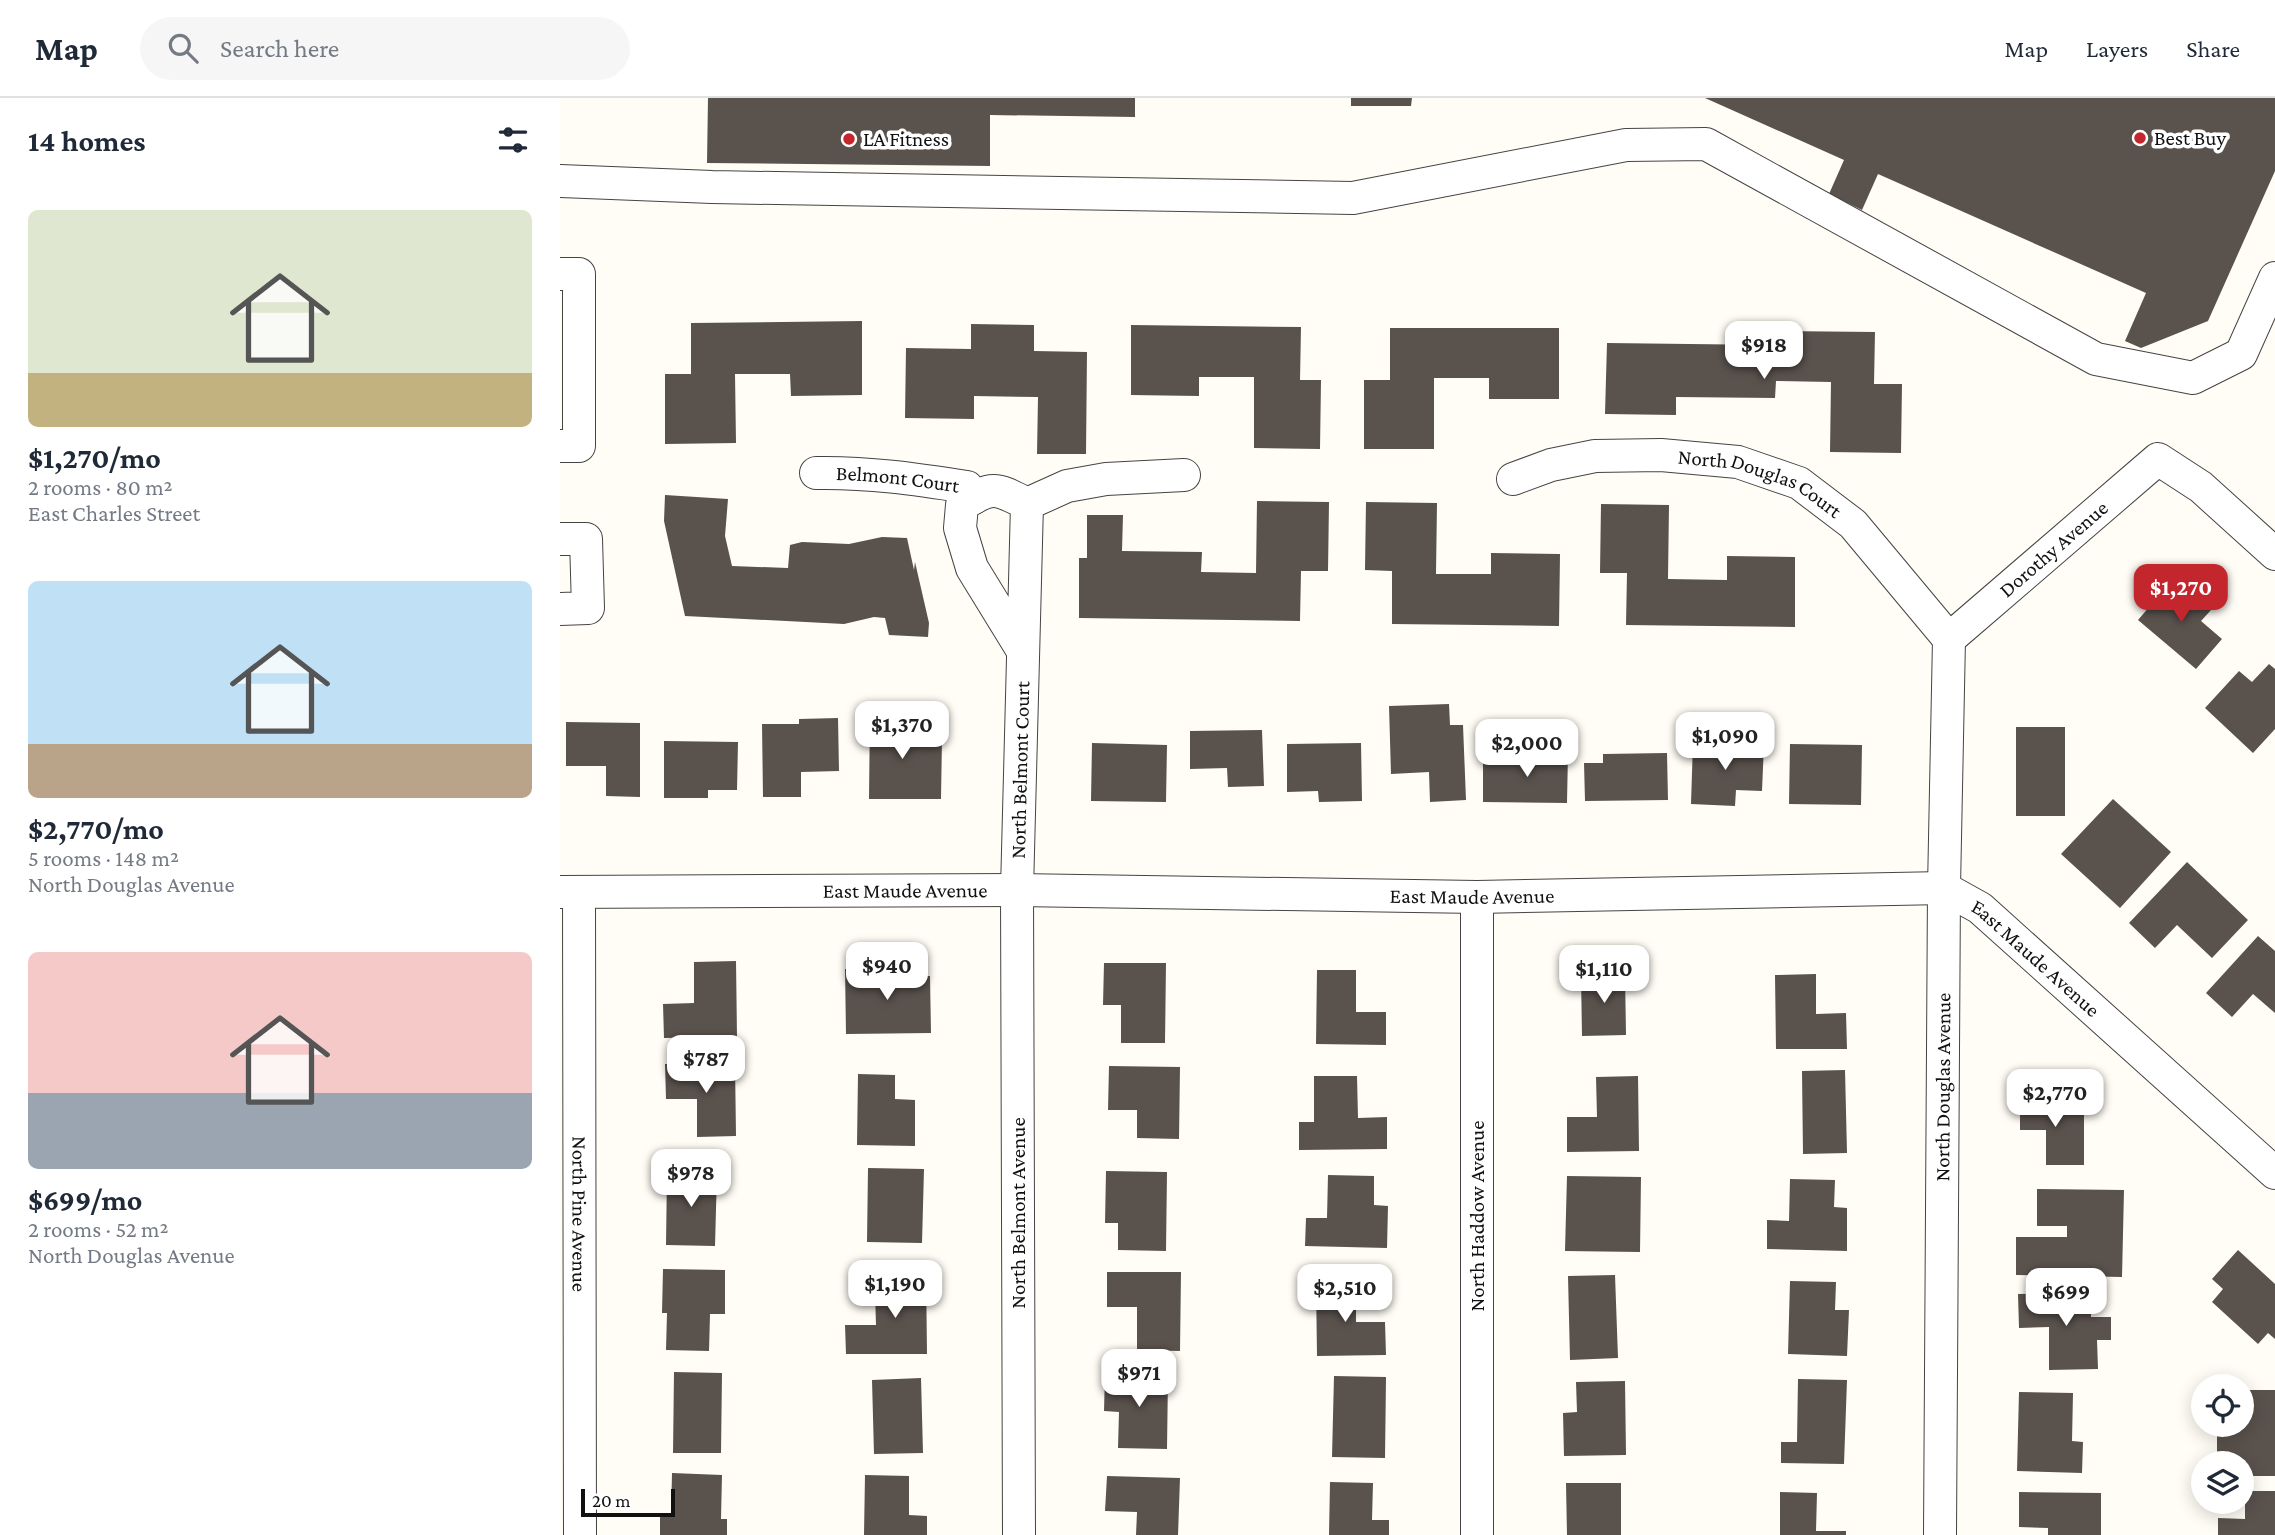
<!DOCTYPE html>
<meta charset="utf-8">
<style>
:root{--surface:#fff;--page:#f6f6f7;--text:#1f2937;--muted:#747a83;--line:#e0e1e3;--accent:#c4262e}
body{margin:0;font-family:"Crimson Pro",serif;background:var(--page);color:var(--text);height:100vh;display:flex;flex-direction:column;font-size:26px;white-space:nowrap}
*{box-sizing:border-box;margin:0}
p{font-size:23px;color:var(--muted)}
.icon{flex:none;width:38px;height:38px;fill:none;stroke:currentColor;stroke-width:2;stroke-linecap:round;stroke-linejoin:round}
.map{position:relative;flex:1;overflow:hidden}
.side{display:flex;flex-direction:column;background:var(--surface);width:560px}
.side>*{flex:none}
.controls{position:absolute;left:1631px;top:1276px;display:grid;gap:14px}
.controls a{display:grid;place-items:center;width:63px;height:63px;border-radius:50%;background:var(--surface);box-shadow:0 4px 18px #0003;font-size:35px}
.scale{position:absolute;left:21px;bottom:18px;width:94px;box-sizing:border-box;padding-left:7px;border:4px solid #111;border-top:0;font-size:19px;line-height:24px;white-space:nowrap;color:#111;-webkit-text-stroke:5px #fff;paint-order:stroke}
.price{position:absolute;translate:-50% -60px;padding:0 16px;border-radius:14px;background:#fff;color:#222;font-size:23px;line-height:46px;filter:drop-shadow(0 2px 4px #0008)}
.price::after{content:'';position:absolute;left:50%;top:42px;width:21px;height:16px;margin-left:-10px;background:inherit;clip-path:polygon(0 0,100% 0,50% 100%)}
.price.on{background:var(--accent);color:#fff}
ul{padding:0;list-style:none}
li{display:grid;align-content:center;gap:14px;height:371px;padding:0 28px}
li span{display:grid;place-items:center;height:217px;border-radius:10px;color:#555}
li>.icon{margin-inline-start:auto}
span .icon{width:126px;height:126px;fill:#fffc;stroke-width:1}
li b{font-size:30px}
h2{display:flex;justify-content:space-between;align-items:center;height:84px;padding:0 28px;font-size:30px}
header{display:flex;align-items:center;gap:42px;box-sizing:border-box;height:98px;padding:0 35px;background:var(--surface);border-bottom:2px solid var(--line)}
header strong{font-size:33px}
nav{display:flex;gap:38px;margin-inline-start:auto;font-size:24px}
.search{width:490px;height:63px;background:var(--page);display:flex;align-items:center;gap:18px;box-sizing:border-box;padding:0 24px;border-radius:38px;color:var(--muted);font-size:26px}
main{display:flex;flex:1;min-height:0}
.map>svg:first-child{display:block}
.building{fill:#5a524d}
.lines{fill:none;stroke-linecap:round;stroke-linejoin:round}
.minor-casing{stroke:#444;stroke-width:34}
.minor{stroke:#fff;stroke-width:32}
.poi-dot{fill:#c4262e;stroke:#fff;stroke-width:2.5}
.labels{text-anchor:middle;stroke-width:7;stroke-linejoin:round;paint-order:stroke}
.poi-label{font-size:21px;fill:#111;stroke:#fff;text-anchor:start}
.street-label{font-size:21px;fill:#111;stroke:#fff}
</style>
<header>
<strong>Map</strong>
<div class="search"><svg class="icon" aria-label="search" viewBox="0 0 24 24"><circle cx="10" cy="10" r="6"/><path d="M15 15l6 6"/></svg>Search here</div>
<nav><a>Map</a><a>Layers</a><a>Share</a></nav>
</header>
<main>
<section class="side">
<h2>14 homes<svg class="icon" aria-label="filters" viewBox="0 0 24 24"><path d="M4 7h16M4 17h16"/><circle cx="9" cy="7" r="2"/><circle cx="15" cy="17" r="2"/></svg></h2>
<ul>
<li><span style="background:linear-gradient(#dfe7d0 75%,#c2b280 0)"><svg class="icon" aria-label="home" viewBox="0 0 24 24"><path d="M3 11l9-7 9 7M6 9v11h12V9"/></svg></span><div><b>$1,270/mo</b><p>2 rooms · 80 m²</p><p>East Charles Street</p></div></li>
<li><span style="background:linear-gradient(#bfe0f5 75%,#b9a48a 0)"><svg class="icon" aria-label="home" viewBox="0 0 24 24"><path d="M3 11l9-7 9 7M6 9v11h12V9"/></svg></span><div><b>$2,770/mo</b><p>5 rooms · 148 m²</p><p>North Douglas Avenue</p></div></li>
<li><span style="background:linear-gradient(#f6c9c9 65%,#9aa5b1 0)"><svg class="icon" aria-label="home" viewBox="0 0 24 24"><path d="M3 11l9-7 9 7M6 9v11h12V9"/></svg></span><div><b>$699/mo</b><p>2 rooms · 52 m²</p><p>North Douglas Avenue</p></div></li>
</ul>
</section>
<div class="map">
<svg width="1715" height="1437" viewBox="0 0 1715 1437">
<rect width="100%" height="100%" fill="#fffdf5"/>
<path class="building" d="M 148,0 L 575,0 L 575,19 L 430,17 L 430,68 L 147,65 Z
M 791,0 L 852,0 L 851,8 L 791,8 Z
M 1145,0 L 1715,0 L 1715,73 L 1648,223 L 1581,250 L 1565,243 L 1586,195 L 1318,76 L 1302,112 L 1269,96 L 1284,62 Z
M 302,223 L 302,297 L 231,298 L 230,276 L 175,276 L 176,345 L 105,346 L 105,276 L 131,276 L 131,225 Z
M 411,226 L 474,227 L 474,253 L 527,254 L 526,356 L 477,356 L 478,299 L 414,298 L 414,321 L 345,320 L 346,250 L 411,251 Z
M 571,227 L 741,229 L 740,282 L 761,282 L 760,351 L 694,350 L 694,279 L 639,279 L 639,298 L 571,297 Z
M 830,230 L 999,230 L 999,301 L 929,301 L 929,280 L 874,280 L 874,351 L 804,351 L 804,282 L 830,282 Z
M 1212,233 L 1315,234 L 1314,286 L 1342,286 L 1341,355 L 1270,354 L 1271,284 L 1216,283 L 1215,300 L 1116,299 L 1116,317 L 1045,316 L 1047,245 L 1212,247 Z
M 105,397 L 168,401 L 165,438 L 172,468 L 228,470 L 230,447 L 242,444 L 289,446 L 322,439 L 347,440 L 354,472 L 355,464 L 369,525 L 368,539 L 329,537 L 325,520 L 314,519 L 284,526 L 125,518 L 104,423 Z
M 697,403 L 769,404 L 768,473 L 741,473 L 740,523 L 519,520 L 519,460 L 527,460 L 527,417 L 563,417 L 562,453 L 642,454 L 641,474 L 696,475 Z
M 806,404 L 877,405 L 876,476 L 931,476 L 931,455 L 1000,456 L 999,528 L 832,526 L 832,473 L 805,472 Z
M 1041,406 L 1109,407 L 1108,481 L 1167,482 L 1167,458 L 1235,459 L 1235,529 L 1066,527 L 1067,475 L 1040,475 Z
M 1614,480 L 1651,512 L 1641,523 L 1662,541 L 1636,571 L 1578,522 Z
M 1709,566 L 1715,571 L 1715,631 L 1693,655 L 1645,610 L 1679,573 L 1692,584 Z
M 889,606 L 890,627 L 903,627 L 906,702 L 870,704 L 869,674 L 831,676 L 829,608 Z
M 310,612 L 341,612 L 341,641 L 382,641 L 381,701 L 309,701 Z
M 278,620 L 279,673 L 241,674 L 241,699 L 203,699 L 202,626 L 239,626 L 239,621 Z
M 6,624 L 80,625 L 80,699 L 46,698 L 46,668 L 6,668 Z
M 1456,629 L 1505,629 L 1505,718 L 1456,718 Z
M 702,632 L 704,688 L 668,689 L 667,670 L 630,671 L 630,633 Z
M 104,643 L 178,644 L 177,692 L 148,692 L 148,700 L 104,700 Z
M 1133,644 L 1204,646 L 1202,693 L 1176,692 L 1175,708 L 1131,706 Z
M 532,645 L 607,647 L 606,704 L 531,703 Z
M 801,645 L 802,703 L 759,704 L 758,693 L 727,694 L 727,646 Z
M 1230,646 L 1302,647 L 1301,707 L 1229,706 Z
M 955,654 L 1008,655 L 1007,705 L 923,704 L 923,664 L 955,664 Z
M 1107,655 L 1108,702 L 1025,703 L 1024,665 L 1043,665 L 1043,656 Z
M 1553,701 L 1611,754 L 1560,810 L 1501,756 Z
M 1627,764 L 1688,822 L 1652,860 L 1617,827 L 1595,850 L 1569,825 Z
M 1698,838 L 1715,853 L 1715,915 L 1693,896 L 1672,919 L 1646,895 Z
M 176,863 L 177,939 L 104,940 L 103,906 L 134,905 L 134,864 Z
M 544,865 L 606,865 L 605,945 L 561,945 L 561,907 L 543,907 Z
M 341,870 L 341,879 L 370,878 L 371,935 L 286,936 L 285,871 Z
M 757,872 L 796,872 L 796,914 L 826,914 L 826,947 L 756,946 Z
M 1065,876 L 1066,937 L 1022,938 L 1021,877 Z
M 1256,876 L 1256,916 L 1286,915 L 1287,951 L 1216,951 L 1215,877 Z
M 175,965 L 176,1038 L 137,1039 L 137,1001 L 106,1001 L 105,966 Z
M 549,968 L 620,969 L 619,1041 L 577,1040 L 577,1012 L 548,1012 Z
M 1285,972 L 1287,1055 L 1243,1056 L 1242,973 Z
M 298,976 L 335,977 L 335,1001 L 355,1002 L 355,1048 L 297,1047 Z
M 754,978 L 797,978 L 798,1020 L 827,1019 L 827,1051 L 739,1052 L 739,1024 L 754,1024 Z
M 1078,978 L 1079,1053 L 1007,1054 L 1007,1019 L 1037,1019 L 1036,979 Z
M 1489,996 L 1489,1013 L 1524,1012 L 1524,1067 L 1486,1067 L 1486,1032 L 1460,1032 L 1460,997 Z
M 308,1070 L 364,1071 L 362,1145 L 307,1144 Z
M 546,1073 L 607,1074 L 606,1153 L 558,1152 L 558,1125 L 545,1125 Z
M 107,1074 L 157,1074 L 155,1148 L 106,1147 Z
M 768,1077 L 814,1078 L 814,1107 L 828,1108 L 827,1150 L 745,1148 L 746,1120 L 767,1120 Z
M 1007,1078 L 1081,1079 L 1080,1154 L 1005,1153 Z
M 1230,1081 L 1275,1082 L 1274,1109 L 1287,1110 L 1287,1153 L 1207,1151 L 1207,1122 L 1229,1123 Z
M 1477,1091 L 1564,1092 L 1562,1179 L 1456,1177 L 1456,1139 L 1507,1139 L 1507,1128 L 1477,1128 Z
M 1678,1152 L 1715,1186 L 1715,1241 L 1708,1235 L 1698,1246 L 1652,1204 L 1663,1191 L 1652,1181 Z
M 103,1171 L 165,1172 L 165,1216 L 150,1216 L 149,1253 L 106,1252 L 107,1215 L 102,1215 Z
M 366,1172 L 367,1256 L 286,1256 L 285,1227 L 316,1227 L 315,1195 L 332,1195 L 332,1173 Z
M 547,1174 L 621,1174 L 620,1253 L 577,1252 L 577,1209 L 547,1209 Z
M 1055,1177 L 1058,1260 L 1010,1262 L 1008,1178 Z
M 796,1183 L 796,1224 L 825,1224 L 826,1257 L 757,1258 L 756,1184 Z
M 1230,1183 L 1276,1184 L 1275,1212 L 1289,1212 L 1287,1258 L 1228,1256 Z
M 1531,1195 L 1531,1219 L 1551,1219 L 1551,1242 L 1537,1242 L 1538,1271 L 1489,1272 L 1489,1229 L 1459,1230 L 1458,1196 Z
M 114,1274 L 162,1275 L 161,1355 L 113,1355 Z
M 545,1276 L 608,1277 L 607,1351 L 558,1350 L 559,1314 L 544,1313 Z
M 774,1278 L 826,1279 L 825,1360 L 772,1359 Z
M 361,1280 L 363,1355 L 314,1356 L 312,1282 Z
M 1238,1281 L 1287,1282 L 1284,1366 L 1221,1365 L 1221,1344 L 1237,1344 Z
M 1065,1283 L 1066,1357 L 1004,1358 L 1003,1315 L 1017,1314 L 1016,1284 Z
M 1682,1292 L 1715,1292 L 1715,1378 L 1682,1378 L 1682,1365 L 1657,1365 L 1657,1326 L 1682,1326 Z
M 1459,1294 L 1513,1295 L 1512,1343 L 1523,1344 L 1522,1375 L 1457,1373 Z
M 112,1375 L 162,1377 L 161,1421 L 167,1421 L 167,1437 L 100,1437 L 100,1419 L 111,1419 Z
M 305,1377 L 349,1378 L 349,1417 L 367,1418 L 367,1437 L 304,1437 Z
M 547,1378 L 620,1380 L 618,1437 L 576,1437 L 577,1414 L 545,1413 Z
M 770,1384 L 813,1385 L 812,1422 L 829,1422 L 829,1437 L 769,1437 Z
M 1006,1385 L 1061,1385 L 1061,1437 L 1007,1437 Z
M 1685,1393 L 1715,1393 L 1715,1437 L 1658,1437 L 1658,1420 L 1685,1421 Z
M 1220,1394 L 1257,1395 L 1256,1433 L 1286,1433 L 1286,1437 L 1220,1437 Z
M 1459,1394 L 1541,1395 L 1541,1437 L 1488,1437 L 1488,1430 L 1459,1429 Z"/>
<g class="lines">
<g class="minor-casing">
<g id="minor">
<path d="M 0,83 L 152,89 L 793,100 L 1066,47 L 1146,46 L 1536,261 L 1633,280 L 1681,256 L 1715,180"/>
<path d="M 0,176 L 19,176 L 19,348 L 0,348"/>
<path id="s1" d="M 256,375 C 307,374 356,381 407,389 L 414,400"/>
<path id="s2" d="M 953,381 L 991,367 L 1035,358 L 1101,357 L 1178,364 L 1239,385 L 1293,426 L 1389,541"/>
<path d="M 467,406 L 507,388 L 546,381 L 624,377"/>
<path d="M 0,441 L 26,441 L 28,510 L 0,511"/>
<path id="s3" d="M 1389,541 L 1598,361 L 1641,389 L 1715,456"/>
<path id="s4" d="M 0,794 L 457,792 L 917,799 L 1384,790 L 1420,810 L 1715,1075"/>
<path id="s5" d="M 19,794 L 20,1437"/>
<path d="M 917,799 L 917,1437"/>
<path id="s6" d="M 459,1437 L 457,792 L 467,406 C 436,390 433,387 402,407 L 400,430 L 412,470 L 463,553"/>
<path id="s7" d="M 1380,1437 L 1384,790 L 1389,541"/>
</g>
</g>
<use href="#minor" class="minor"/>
</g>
<g class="poi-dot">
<circle cx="1580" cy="40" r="7"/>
<circle cx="289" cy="41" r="7"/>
</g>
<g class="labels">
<g class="poi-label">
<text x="1594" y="47">Best Buy</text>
<text x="303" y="48">LA Fitness</text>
</g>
<g class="street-label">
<text dy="7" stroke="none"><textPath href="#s1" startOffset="82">Belmont Court</textPath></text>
<text dy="7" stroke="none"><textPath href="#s2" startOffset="256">North Douglas Court</textPath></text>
<text dy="7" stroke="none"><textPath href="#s3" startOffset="138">Dorothy Avenue</textPath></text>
<text dy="7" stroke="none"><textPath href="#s6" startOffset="765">North Belmont Court</textPath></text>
<text dy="7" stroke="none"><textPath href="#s4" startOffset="345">East Maude Avenue</textPath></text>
<text dy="7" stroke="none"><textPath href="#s4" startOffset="912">East Maude Avenue</textPath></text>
<text dy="7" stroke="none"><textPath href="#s4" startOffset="1500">East Maude Avenue</textPath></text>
<text dy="7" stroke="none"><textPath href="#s7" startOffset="448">North Douglas Avenue</textPath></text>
<text transform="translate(458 1115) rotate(-90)" y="7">North Belmont Avenue</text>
<text dy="7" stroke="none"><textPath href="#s5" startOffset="322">North Pine Avenue</textPath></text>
<text transform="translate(917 1118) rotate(-90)" y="7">North Haddow Avenue</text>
</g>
</g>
</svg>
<div class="controls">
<a><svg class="icon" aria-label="locate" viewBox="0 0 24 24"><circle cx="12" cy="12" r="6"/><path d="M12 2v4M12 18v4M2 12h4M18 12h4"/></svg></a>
<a><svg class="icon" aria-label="layers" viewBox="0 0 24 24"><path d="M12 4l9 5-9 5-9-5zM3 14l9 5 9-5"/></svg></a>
</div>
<div class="scale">20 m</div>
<b class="price" style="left:1204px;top:283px">$918</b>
<b class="price on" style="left:1621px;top:526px">$1,270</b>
<b class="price" style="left:342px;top:663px">$1,370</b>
<b class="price" style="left:1165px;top:674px">$1,090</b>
<b class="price" style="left:967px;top:681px">$2,000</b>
<b class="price" style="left:327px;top:904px">$940</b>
<b class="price" style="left:1044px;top:907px">$1,110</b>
<b class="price" style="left:146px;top:997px">$787</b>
<b class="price" style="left:1495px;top:1031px">$2,770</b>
<b class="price" style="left:131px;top:1111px">$978</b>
<b class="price" style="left:335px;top:1222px">$1,190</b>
<b class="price" style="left:785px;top:1226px">$2,510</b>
<b class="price" style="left:1506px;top:1230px">$699</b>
<b class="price" style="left:579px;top:1311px">$971</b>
</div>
</main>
